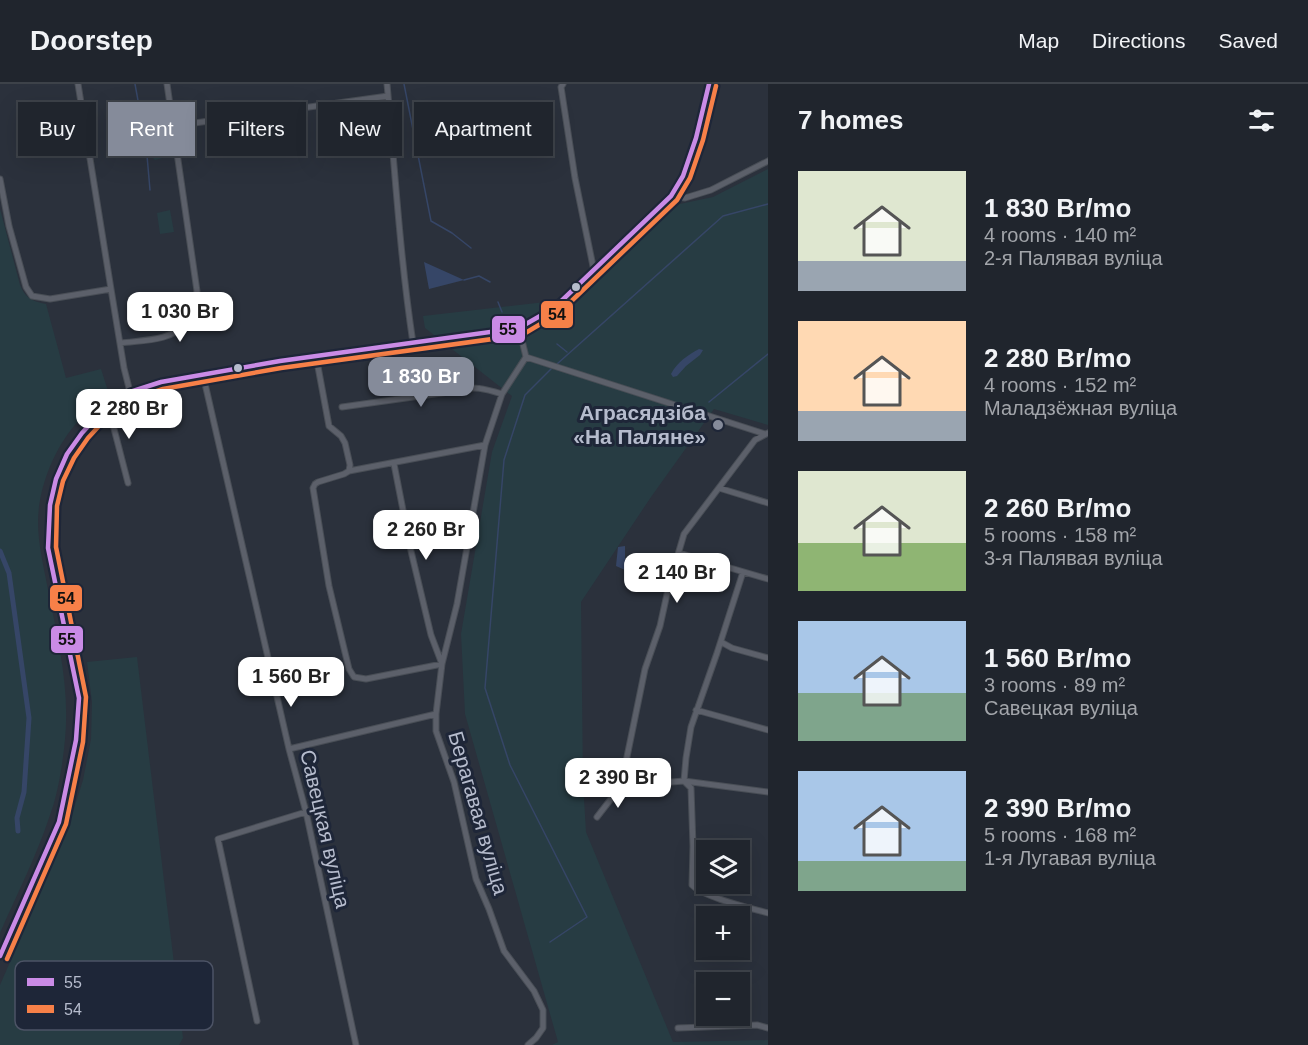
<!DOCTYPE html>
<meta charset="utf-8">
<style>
:root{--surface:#20252d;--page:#2d3139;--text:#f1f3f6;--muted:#a2a5aa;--line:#3d4249;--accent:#858b9a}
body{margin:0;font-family:Arial,sans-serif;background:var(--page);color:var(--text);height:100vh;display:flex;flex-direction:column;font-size:22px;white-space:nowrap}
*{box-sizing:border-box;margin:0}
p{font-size:20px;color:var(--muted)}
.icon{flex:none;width:33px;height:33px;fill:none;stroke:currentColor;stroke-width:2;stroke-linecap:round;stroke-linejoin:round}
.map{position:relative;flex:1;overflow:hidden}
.side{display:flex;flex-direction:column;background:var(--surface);width:540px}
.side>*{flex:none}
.guide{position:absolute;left:18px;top:18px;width:570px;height:54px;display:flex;gap:12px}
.buttons{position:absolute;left:696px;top:756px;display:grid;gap:12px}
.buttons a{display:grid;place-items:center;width:54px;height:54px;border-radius:0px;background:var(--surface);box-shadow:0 6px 24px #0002,0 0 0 2px var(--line);font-size:30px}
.price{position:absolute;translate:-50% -51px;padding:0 14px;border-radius:12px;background:#fff;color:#222;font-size:20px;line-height:39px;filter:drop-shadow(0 2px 3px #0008)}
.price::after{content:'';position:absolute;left:50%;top:36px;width:18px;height:14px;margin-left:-9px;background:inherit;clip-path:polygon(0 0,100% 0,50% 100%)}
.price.current{background:var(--accent);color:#fff}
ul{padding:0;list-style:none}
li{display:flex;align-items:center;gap:18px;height:150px;padding:0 30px}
li span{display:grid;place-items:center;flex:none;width:168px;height:120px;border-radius:0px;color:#555}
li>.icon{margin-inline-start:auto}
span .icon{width:72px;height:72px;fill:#fffc;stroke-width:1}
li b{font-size:26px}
h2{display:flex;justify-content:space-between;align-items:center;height:72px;padding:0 30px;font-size:26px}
.pill{padding:0 21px;border-radius:0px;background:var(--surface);box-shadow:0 6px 24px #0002,0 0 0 2px var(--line);font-size:21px;line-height:54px}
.pill.current{background:var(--accent);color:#fff}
header{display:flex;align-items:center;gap:36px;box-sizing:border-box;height:84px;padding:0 30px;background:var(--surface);border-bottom:2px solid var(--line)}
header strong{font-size:28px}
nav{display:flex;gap:33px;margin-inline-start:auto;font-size:21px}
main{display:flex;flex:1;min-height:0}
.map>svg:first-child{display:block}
.green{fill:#273c43}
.water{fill:#364667}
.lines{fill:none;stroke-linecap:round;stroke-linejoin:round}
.stream{stroke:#364667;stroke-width:1.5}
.canal{stroke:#364667;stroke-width:5}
.minor-casing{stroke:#494e56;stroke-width:7}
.minor{stroke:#5c606a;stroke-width:5}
.bus-1-casing{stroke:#1e2638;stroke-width:9}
.bus-2-casing{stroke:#1e2638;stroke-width:9}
.bus-1{stroke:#ca8be6;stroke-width:4.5}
.bus-2{stroke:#f78048;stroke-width:4.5}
.bus-dot{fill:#b6bccd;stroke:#1e2638;stroke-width:2}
.poi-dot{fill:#858b9a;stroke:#1e2638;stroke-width:2}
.labels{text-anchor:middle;stroke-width:6;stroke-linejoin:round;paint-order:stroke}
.poi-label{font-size:21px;font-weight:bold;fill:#b6bccd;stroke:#1e2638;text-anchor:end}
.street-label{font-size:21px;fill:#b6bccd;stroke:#1e2638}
.key{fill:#1e2638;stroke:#4c5365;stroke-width:1.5}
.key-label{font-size:16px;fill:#b6bccd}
.line-badge{stroke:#1e2638;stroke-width:2}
.pale-badge-label{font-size:16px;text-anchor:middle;font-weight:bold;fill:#111}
</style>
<header>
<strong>Doorstep</strong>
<nav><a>Map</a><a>Directions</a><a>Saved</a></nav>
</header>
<main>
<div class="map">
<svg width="768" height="961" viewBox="0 0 768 961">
<rect width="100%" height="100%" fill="#2b313c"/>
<path class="green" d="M 160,35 L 163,39 L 168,71 L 166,73 L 155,76 L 152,73 L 148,40 L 150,38 Z
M 768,85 L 768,341 L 714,325 L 651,413 L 581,518 L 583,698 L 586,748 L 673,958 L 768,956 L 768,961 L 552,961 L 558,958 L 465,630 L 461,550 L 492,368 L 512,312 L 425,244 L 423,232 L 572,215 L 662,129 L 675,121 L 713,113 Z
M 0,125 L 20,201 C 26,215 32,217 46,220 L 66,294 L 101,285 L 110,313 C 98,322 84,331 74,342 C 53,367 38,406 38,438 C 38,461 44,484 48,506 C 58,555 70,605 65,655 C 63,678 58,710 50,731 C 37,771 17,810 0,849 Z
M 170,126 L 174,148 L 160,150 L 157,129 Z
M 137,573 L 183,954 L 179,961 L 0,961 L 0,901 L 57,770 L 71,734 L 83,696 L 91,655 L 92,618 L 87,578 Z"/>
<path class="water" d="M 424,178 L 464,196 L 429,205 Z
M 699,265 L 703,266 L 700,271 L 686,282 L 677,292 L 673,293 L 671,290 C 677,278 688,271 699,265 Z
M 625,462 L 625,486 L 616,482 L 618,463 Z"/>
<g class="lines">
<path class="stream" d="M 135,0 L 146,60 L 150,106
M 404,0 L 431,137 L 452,149 L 471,164
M 464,196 L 479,192 L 490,198
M 498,218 L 502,228
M 557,260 L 567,268
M 557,280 L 723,132 L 768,120
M 709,318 L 768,270
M 550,858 L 587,833 L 510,681 L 485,604 L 504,376 L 525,311 L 553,283"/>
<path class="canal" d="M 0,467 L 9,489 L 29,634 L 24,708 L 17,734 L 18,747"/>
<g class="minor-casing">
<path id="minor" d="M 78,0 L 111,205 L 124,284 L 130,308
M 387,0 C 395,86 400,173 413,259
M 563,0 L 561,3 L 575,94 L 594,187
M 173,42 L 388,12
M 0,95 L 9,142 L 26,203 L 32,212 L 50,215 L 111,205
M 671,112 L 685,114 L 711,106 L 768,77
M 519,244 L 526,273 L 765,350
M 121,259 C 143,256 171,258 187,238 C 193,230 195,217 197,207 L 167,0
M 316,272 L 329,342 L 341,352 L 345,359 L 350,381 L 349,387 L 344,390 L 318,398 L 315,400 L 313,404 L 329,502 L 349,585 L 354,593 L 366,595 L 442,580 L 431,551 L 411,467 L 394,380
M 526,273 L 502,310 L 485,361 L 457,520 L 442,580 L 436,630 L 436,647 L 454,698 L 476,795 L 489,825 L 504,867 L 534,907 L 543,926 L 543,944 L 536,954 L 528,961
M 203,291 L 289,665 L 306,728 L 356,961
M 342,323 L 456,307 C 472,301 486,305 502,310
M 105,324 L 111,333 L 128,399
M 349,387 L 485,361
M 719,404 L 768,419
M 679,469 L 768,495
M 743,488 L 717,569 L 691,643 L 686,674 L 684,697 L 691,704 L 693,762 L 692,801 C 703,813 750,824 768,829
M 721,558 L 732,564 L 768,574
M 696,626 L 768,646
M 289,665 L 436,630
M 621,702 L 684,697 L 768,708
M 597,733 L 621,702 L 645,585 L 660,542 L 669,501 L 684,450 L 755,356 L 768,349
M 0,872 L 59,738 L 76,656 L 79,614 L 48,464 L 50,421 L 56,395 L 67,370 L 82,349 L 105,324 L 130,308 L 161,298 L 280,277 L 519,244 L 554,224 L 671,112 L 683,92 L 696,54 L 709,0
M 257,937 L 218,755 L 306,728
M 678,944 L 757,941 L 768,944"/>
</g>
<use href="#minor" class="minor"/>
<g class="bus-1-casing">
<path id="bus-1" d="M 0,872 L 59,738 L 76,656 L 79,614 L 48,464 L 50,421 L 56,395 L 67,370 L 82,349 L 105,324 L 130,308 L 161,298 L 280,277 L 519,244 L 554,224 L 671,112 L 683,92 L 696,54 L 709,0"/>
</g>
<g class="bus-2-casing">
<path id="bus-2" d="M 7,875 L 66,740 L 83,658 L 86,613 L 56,463 L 57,422 L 63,397 L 74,374 L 88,354 L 110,330 L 133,315 L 163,305 L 281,284 L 522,251 L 559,229 L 677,116 L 690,94 L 703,56 L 716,2"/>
</g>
<use href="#bus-1" class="bus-1"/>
<use href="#bus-2" class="bus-2"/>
</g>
<g class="bus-dot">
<circle cx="576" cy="203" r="5"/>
<circle cx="238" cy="284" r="5"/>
</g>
<circle class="poi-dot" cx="718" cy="341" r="6"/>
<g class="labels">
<g class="poi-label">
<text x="706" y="336">Аграсядзіба<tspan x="706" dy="24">«На Паляне»</tspan></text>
</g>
<g class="street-label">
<text transform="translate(478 729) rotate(74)" y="7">Берагавая вуліца</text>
<text transform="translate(325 745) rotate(77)" y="7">Савецкая вуліца</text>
</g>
</g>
<rect x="15" y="877" width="198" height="69" rx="9" class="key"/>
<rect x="27" y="894" width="27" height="8" fill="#ca8be6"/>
<rect x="27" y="921" width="27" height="8" fill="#f78048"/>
<g class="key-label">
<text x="64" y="904">55</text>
<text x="64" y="931">54</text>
</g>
<g class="line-badge">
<rect x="540" y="216" width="34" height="29" rx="6" fill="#f78048"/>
<rect x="491" y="231" width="35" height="29" rx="6" fill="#ca8be6"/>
<rect x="49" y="500" width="34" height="28" rx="6" fill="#f78048"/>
<rect x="50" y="541" width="34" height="29" rx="6" fill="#ca8be6"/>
</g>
<g class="pale-badge-label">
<text x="557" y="236">54</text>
<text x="508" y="251">55</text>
<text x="66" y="520">54</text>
<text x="67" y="561">55</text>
</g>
</svg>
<div class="buttons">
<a><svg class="icon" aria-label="layers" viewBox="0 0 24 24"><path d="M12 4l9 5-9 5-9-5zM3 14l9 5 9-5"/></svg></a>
<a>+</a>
<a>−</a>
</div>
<b class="price" style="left:180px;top:259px">1 030 Br</b>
<b class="price current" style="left:421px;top:324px">1 830 Br</b>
<b class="price" style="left:129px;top:356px">2 280 Br</b>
<b class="price" style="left:426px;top:477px">2 260 Br</b>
<b class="price" style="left:677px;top:520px">2 140 Br</b>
<b class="price" style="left:291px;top:624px">1 560 Br</b>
<b class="price" style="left:618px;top:725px">2 390 Br</b>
<div class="guide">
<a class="pill">Buy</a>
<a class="pill current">Rent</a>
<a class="pill">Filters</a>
<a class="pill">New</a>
<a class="pill">Apartment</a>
</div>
</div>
<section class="side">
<h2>7 homes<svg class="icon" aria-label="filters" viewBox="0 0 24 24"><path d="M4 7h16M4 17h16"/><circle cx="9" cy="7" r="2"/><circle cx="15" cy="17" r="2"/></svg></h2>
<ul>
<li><span style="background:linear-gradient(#dfe7d0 75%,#9aa5b1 0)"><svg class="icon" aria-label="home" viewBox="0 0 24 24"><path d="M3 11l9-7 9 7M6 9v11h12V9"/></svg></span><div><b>1 830 Br/mo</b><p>4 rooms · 140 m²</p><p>2-я Палявая вуліца</p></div></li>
<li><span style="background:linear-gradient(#ffd9b3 75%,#9aa5b1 0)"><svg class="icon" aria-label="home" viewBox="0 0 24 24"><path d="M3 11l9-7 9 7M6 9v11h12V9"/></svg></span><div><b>2 280 Br/mo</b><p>4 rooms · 152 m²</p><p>Маладзёжная вуліца</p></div></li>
<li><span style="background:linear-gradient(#dfe7d0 60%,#8fb573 0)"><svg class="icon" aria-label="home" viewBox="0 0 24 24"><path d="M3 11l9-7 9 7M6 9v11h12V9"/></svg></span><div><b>2 260 Br/mo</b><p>5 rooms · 158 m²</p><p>3-я Палявая вуліца</p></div></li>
<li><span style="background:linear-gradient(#a9c7e8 60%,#7fa58c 0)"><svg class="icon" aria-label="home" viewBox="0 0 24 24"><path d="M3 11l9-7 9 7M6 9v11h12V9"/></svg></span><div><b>1 560 Br/mo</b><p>3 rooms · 89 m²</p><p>Савецкая вуліца</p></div></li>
<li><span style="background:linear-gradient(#a9c7e8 75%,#7fa58c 0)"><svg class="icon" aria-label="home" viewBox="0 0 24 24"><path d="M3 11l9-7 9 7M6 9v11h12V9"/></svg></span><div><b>2 390 Br/mo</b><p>5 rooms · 168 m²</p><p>1-я Лугавая вуліца</p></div></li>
</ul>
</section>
</main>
